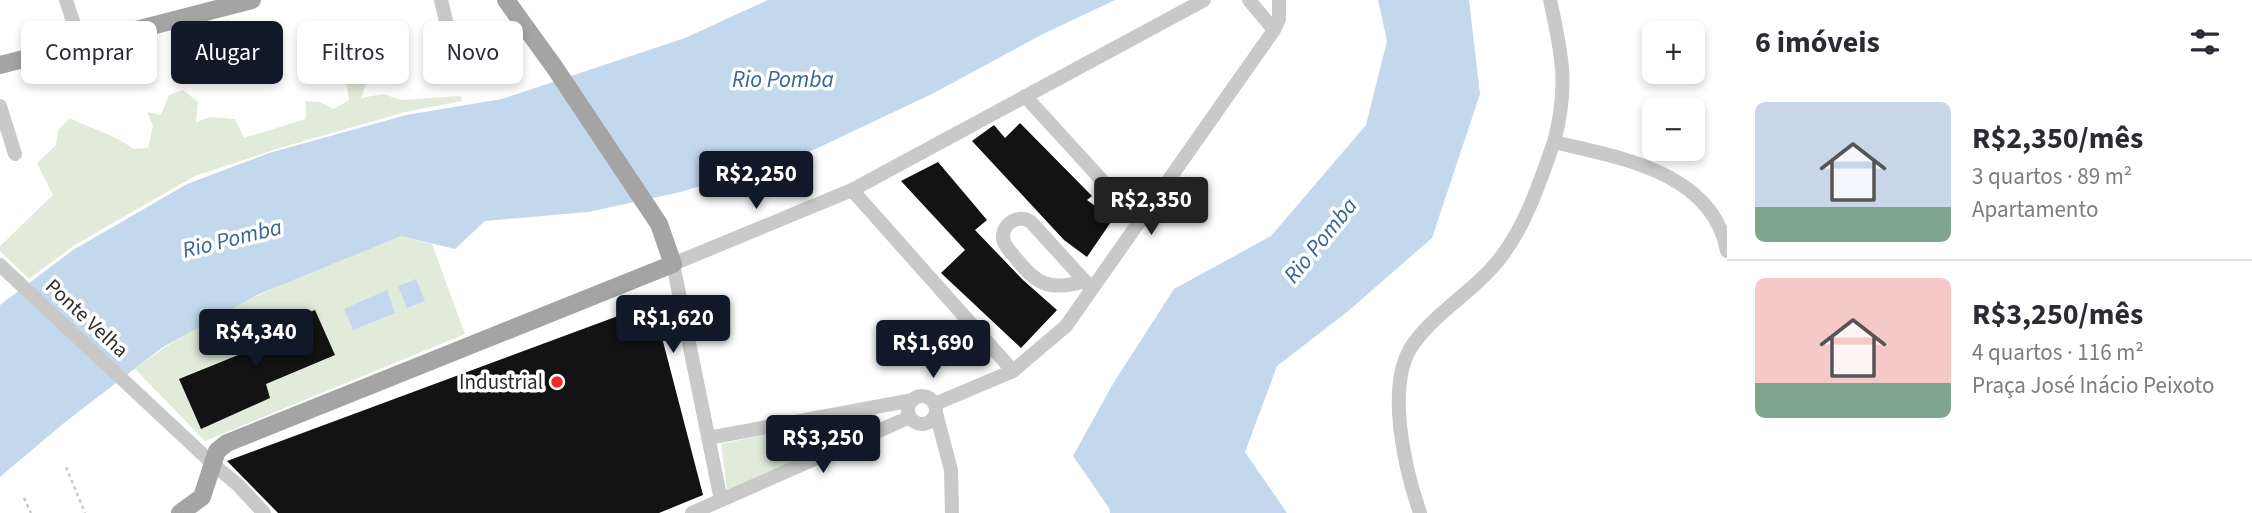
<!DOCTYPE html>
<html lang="pt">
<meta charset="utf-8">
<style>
:root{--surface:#fff;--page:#f7f7f7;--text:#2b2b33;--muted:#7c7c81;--line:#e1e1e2;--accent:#111827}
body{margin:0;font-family:"Source Sans 3",sans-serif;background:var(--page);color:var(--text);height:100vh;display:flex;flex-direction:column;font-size:26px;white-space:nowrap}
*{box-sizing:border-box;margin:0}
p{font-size:23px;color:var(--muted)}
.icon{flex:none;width:38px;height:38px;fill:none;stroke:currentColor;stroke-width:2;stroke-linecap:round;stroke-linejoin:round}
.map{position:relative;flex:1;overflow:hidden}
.side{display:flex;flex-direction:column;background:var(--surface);width:525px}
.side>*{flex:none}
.guide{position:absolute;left:21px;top:21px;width:665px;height:63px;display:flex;gap:14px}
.tools{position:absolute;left:1642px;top:21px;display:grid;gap:14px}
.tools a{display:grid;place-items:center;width:63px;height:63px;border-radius:10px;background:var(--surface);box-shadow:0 4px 10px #0003;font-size:35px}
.price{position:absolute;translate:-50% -60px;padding:0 16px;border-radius:7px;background:var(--accent);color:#fff;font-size:23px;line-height:46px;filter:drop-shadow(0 2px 4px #0008)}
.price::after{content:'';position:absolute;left:50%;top:42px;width:21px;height:16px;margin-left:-10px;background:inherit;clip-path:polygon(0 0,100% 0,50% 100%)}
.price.selected{background:#222;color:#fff}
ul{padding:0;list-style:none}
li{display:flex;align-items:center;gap:21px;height:175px;padding:0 28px}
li+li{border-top:2px solid var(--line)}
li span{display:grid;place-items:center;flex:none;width:196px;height:140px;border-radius:10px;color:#555}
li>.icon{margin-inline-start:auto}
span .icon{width:84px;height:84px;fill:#fffc;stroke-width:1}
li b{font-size:30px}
h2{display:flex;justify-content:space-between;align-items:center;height:84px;padding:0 28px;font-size:30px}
.tag{padding:0 24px;border-radius:10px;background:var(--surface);box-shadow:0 4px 10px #0003;font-size:24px;line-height:63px}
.tag.selected{background:var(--accent);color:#fff}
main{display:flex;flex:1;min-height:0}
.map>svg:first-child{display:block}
.green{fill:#e1ebd9}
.water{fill:#c3d8ed}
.building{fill:#131313}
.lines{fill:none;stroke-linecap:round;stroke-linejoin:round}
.path{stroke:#c9c9c9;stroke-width:2.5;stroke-dasharray:3.5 3.5;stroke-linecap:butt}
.minor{stroke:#c9c9c9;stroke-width:14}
.major{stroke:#a4a4a4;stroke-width:18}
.poi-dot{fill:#ee2c24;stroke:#fff;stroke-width:2.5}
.labels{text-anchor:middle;stroke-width:7;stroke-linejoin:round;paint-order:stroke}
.street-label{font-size:21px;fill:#2c2c2c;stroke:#fff}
.poi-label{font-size:21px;fill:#2c2c2c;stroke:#fff;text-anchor:end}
.water-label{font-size:23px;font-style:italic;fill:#376592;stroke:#fff}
</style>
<main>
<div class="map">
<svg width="1727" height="513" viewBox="0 0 1727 513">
<rect width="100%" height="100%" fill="#fff"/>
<path class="green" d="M 378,38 L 386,47 L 383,64 L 369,75 L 361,98 L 383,94 L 401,100 L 461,96 L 462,101 L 405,112 L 283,147 L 195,176 L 111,224 L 72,247 L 29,279 L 0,251 L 0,246 L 53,195 L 37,163 L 56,145 L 58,130 L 70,118 C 91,129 115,134 133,149 L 148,148 L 153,126 L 147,112 L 161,115 L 169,95 L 183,90 L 198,102 L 196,122 L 210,117 L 235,119 L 244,138 L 306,119 L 306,101 L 319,102 L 334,109 L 349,100 L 342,51 L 368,46 Z
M 401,236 L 432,244 L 465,334 L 205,441 L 135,369 C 214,308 308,272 401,236 Z
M 877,410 L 877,419 L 871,428 L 727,491 L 721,444 Z"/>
<path class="water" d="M 768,0 L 1115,0 L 1043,34 L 932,94 L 809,152 L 681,192 L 588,212 L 485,221 L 455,249 L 401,236 L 259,294 L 163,347 L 64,423 L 0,477 L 0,305 L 73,250 L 187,184 L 269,153 L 406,115 L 502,99 L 685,38 Z
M 1378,0 L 1469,0 L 1480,94 L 1432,238 L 1347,312 L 1277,366 L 1245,452 L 1287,513 L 1110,513 L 1109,508 L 1073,456 L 1114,382 L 1174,289 L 1271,236 L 1366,125 L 1387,41 Z
M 416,279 L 425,301 L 407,308 L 398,286 Z
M 387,290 L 395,313 L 353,330 L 344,309 Z"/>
<path class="building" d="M 1020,123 L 1092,196 L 1087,200 L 1113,219 L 1087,257 L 1064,240 L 972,141 L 994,125 L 1005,138 Z
M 938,162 L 987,220 L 975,230 L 1023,280 L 1057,310 L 1021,348 L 941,273 L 965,250 L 901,181 Z
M 653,303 L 703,495 L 659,513 L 278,513 L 227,461 Z
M 315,310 L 335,355 L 266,384 L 270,398 L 201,429 L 179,379 L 253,349 L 248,336 Z"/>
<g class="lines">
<path class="path" d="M 66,467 L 85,513
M 24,498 L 31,513"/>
<path class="minor" d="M 66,0 L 81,46
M 441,0 L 459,75
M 1249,0 L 1274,30
M 1550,0 C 1562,54 1569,87 1554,142 C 1618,157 1713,172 1727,251
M 1025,96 L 1140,222
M 0,106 L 15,154
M 852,190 L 1013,371
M 0,265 L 213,464 L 238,485 L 264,513
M 1085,281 C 1049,292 1036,284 1014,256 C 1009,250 1003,244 1003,237 C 1003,222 1020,214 1031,222 L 1092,289
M908 410a14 14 0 1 1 28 0a14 14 0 1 1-28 0Z
M 935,404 L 1013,371 L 1066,326 L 1274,30 L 1279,19 L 1279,0
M 936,413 L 951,470 L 952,513
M 708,438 L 913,400
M 721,500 L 673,264 L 852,190 L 1204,0
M 692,513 L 910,417
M 1420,513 C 1405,469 1384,383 1414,343 C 1438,310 1476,290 1501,257 C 1526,225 1540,181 1554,142"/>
<path class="major" d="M 0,65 L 252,0
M 180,513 L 202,497 L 217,451 L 227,443 L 673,264 L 659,224 L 555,68 L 506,0"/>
</g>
<circle class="poi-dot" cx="557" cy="382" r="7"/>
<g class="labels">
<g class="street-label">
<text transform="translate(87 318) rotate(43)" y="7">Ponte Velha</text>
</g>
<g class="poi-label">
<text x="543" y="389">Industrial</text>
</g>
<g class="water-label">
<text x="783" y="87">Rio Pomba</text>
<text transform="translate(232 238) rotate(-14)" y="8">Rio Pomba</text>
<text transform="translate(1320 240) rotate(-51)" y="8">Rio Pomba</text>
</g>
</g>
</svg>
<div class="tools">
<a>+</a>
<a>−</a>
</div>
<b class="price" style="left:756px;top:211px">R$2,250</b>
<b class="price selected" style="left:1151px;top:237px">R$2,350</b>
<b class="price" style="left:673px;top:355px">R$1,620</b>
<b class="price" style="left:256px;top:369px">R$4,340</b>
<b class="price" style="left:933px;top:380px">R$1,690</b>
<b class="price" style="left:823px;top:475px">R$3,250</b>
<div class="guide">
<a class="tag">Comprar</a>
<a class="tag selected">Alugar</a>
<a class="tag">Filtros</a>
<a class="tag">Novo</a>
</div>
</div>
<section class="side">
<h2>6 imóveis<svg class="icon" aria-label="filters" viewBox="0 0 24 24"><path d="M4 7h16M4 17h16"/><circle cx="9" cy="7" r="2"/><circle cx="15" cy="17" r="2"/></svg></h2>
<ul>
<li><span style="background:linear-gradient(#c9d6e8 75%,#7fa58c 0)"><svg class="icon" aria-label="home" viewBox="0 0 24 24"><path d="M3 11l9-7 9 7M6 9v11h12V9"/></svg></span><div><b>R$2,350/mês</b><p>3 quartos · 89 m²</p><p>Apartamento</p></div></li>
<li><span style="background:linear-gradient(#f6c9c9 75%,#7fa58c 0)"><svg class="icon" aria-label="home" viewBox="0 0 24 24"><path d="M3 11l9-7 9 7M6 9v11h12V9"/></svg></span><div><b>R$3,250/mês</b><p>4 quartos · 116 m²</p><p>Praça José Inácio Peixoto</p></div></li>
</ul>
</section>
</main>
